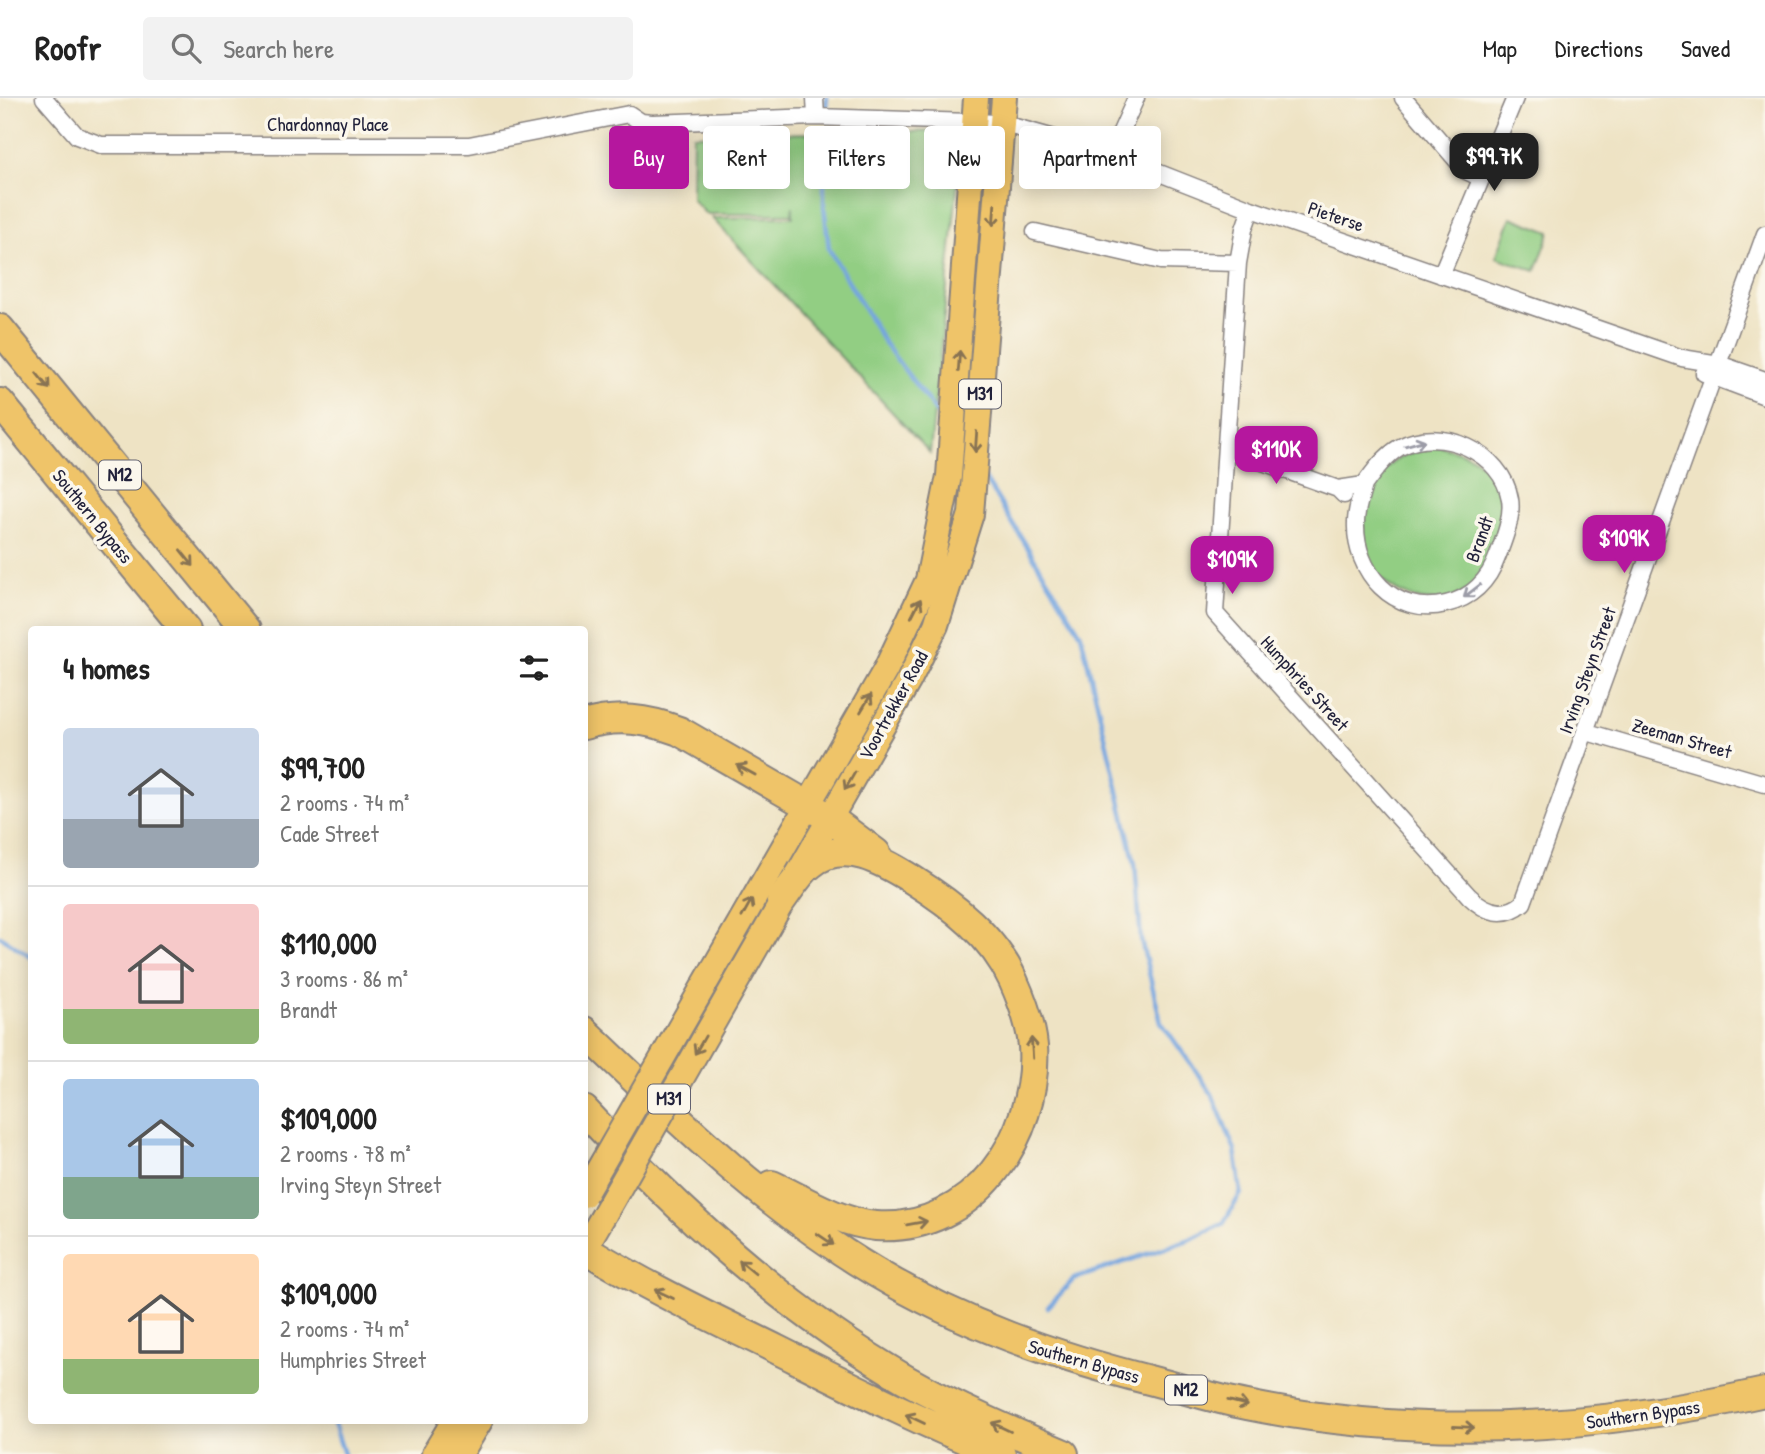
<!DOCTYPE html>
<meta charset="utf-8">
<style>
:root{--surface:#fff;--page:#f2f2f2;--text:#222;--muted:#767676;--line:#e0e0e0;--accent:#b5179e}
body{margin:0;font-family:"Patrick Hand",sans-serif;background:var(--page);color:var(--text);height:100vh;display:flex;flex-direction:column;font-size:26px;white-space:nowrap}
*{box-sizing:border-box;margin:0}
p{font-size:23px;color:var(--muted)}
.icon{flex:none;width:38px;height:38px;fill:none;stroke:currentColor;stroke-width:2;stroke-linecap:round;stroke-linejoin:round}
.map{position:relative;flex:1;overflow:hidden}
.side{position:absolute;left:28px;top:528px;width:560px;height:798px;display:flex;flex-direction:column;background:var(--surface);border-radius:7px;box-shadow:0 4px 18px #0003}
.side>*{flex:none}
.top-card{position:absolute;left:609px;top:28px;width:665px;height:63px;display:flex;gap:14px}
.price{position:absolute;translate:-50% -60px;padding:0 16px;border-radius:14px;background:var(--accent);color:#fff;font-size:23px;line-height:46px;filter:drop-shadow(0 2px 4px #0008)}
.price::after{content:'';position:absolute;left:50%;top:42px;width:21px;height:16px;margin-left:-10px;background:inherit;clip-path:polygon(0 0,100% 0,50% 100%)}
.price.on{background:#222;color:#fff}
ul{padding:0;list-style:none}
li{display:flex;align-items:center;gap:21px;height:175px;padding:0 35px}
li+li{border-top:2px solid var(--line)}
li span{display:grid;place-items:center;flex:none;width:196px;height:140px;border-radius:7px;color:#555}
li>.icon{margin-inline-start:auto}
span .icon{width:84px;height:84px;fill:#fffc;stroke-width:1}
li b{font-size:30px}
h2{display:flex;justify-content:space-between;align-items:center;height:84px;padding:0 35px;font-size:30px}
.pill{padding:0 24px;border-radius:7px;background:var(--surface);box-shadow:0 4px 18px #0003;font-size:24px;line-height:63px}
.pill.on{background:var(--accent);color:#fff}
header{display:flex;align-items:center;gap:42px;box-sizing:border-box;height:98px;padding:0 35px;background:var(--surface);border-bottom:2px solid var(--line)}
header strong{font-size:33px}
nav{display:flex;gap:38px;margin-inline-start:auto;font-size:24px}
.search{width:490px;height:63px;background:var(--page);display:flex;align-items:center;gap:18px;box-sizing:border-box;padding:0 24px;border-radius:7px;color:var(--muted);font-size:26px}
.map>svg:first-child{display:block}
.green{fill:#92ce83;stroke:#5a785f;stroke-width:2}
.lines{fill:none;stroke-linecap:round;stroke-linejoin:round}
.stream{stroke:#75a5df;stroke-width:4.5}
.minor-casing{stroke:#888280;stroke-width:19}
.primary-casing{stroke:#888280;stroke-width:28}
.motorway-casing{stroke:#888280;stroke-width:32}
.minor{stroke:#fff;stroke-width:16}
.primary{stroke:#efc469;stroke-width:24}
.motorway{stroke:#efc469;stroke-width:28}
.primary-bridge-casing{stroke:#888280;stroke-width:28;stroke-linecap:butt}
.primary-bridge{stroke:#efc469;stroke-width:24}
.oneway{stroke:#887352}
.oneway2{stroke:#9c9ca7}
.labels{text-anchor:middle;stroke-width:7;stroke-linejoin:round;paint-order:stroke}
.shield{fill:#fbf7ec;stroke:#636270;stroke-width:2}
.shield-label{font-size:18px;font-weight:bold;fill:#22223b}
.street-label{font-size:19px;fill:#22223b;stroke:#fbf7ec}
</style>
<header>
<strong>Roofr</strong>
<div class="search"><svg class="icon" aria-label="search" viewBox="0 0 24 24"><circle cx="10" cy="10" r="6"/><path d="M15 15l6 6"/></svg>Search here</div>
<nav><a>Map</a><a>Directions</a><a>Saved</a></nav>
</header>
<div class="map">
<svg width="1765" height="1356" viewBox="0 0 1765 1356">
<rect width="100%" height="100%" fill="#fbf7ec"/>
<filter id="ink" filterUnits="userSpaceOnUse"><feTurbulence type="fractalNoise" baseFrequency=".0143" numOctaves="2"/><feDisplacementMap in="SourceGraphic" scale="14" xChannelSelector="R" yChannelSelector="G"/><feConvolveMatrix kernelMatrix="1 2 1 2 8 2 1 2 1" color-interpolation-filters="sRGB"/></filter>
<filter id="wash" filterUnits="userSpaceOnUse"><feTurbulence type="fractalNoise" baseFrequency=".00686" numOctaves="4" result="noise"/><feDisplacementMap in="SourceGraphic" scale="28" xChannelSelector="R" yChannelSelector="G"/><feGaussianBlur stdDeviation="1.57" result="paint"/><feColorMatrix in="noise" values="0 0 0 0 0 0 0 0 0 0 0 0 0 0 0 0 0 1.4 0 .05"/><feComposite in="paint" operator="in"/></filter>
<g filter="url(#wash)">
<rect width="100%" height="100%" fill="#eee3c4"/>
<path class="green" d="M 963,33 L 930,355 L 712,120 L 793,119 L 793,108 L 792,116 L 706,116 L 692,101 L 693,37 Z
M 1511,119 L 1550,134 L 1536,173 L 1496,159 Z
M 1440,348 C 1452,353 1465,354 1475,361 C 1506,383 1505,416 1494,448 C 1491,455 1490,466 1485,473 C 1457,519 1398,508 1370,468 C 1366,461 1366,450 1364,442 C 1354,388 1390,353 1440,348 Z"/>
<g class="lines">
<path class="stream" d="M 826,9 L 827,0
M 824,30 L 824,108 L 829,151 L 885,246 L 940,319
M 984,379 L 1081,536 L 1135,766 L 1141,842 L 1161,924 L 1212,996 L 1235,1052 L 1241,1095 L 1223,1126 L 1188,1142 L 1074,1181 L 1048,1209
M 0,838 L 32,860
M 333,1323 L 344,1356"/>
</g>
</g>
<g filter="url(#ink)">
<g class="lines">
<g class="minor-casing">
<path id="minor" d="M 44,0 L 77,38 L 101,47 L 469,47 L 629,16
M 815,0 L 816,19
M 1403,0 L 1466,73 L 1481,80
M 629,16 L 641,24 L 652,25 L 816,19 L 1001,25 L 1111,56 L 1251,111 L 1682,260 L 1719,266 L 1765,282
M 1111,56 L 1136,0
M 1251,111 L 1244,131 L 1238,165 L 1215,515 L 1469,798 C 1485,814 1504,821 1523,805 L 1765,136
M 1035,134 L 1161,163 L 1238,165
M 1441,177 L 1515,0
M 1704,275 L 1765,298
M 1226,351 L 1338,391 L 1344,397
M 1338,391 L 1364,387 C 1374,373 1385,358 1400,349 C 1441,327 1502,354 1510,401 C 1513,419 1504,441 1498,457 C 1489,482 1472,500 1446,506 C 1394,519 1354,474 1356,424 C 1356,411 1361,399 1364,387
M 1587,634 L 1765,686"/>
</g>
<g class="primary-casing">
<path id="primary" d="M 714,870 L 886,571 L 928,482 L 949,378 L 976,0
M 734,888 L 909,582 L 936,527 L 971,416 L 1004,0
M 584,1151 L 605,1115
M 434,1356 L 454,1323
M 460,1356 L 480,1323"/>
</g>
<g class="motorway-casing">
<path id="motorway" d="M 0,231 L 246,532
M 0,305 L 186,532
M 584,627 C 618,617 647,621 679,633 L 828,719 L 876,755
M 584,933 C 674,1019 767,1110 875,1174 C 962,1226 1054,1258 1153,1283 C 1184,1291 1216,1301 1247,1307 C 1419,1342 1595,1332 1765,1294
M 584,1012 C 680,1115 783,1210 905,1281 C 956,1310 1010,1333 1064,1356
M 772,1087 C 804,1102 840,1125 876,1128 C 973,1135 1039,1038 1033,948 C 1031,926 1022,902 1013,882 C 993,838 953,807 913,782 C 884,764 843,739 811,766 C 799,775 790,791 781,803
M 584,1150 C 647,1189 713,1220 778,1252 C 852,1289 924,1326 1001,1356"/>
</g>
<use href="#minor" class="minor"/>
<use href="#primary" class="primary"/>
<use href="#motorway" class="motorway"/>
<g class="primary-bridge-casing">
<path id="primary-bridge" d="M 584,1097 L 714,870
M 605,1115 L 734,888"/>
</g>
<use href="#primary-bridge" class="primary-bridge"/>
</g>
<defs><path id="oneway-shaft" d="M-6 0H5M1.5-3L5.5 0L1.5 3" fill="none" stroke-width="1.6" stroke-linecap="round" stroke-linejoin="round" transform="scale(1.75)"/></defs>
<g class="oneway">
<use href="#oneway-shaft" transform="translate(994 117) rotate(94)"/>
<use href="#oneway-shaft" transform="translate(959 263) rotate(-86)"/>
<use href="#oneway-shaft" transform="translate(43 283) rotate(51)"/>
<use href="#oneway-shaft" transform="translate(976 344) rotate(94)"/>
<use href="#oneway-shaft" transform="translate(187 460) rotate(51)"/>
<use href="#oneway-shaft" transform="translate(916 510) rotate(-63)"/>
<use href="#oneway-shaft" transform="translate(866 605) rotate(-59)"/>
<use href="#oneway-shaft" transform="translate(746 672) rotate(-151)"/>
<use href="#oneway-shaft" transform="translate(850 683) rotate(120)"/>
<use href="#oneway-shaft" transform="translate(747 810) rotate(-61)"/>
<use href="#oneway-shaft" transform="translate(700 947) rotate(120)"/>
<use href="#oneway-shaft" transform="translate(1032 950) rotate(-94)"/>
<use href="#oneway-shaft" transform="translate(917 1125) rotate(-10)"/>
<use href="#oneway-shaft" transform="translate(825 1141) rotate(34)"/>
<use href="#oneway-shaft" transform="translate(747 1169) rotate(-140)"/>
<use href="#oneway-shaft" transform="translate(664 1196) rotate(-154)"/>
<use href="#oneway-shaft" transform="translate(1238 1305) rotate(14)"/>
<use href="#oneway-shaft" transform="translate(915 1321) rotate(-155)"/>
<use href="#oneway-shaft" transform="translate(1001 1329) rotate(-155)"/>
<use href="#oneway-shaft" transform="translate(1464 1329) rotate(3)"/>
</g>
<g class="oneway2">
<use href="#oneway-shaft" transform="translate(1415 345) rotate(-16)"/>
<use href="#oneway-shaft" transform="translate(1472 493) rotate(142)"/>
</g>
</g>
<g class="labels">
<g class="shield">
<rect x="959" y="281.5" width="42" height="29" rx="5"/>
<rect x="99" y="362.5" width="42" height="29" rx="5"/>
<rect x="648" y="986.5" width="42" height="29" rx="5"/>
<rect x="1165" y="1277.5" width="42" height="29" rx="5"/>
</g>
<g class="shield-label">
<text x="980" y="302">M31</text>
<text x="120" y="383">N12</text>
<text x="669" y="1007">M31</text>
<text x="1186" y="1298">N12</text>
</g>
<g class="street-label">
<text x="328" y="33">Chardonnay Place</text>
<text transform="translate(1336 118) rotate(19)" y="7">Pieterse</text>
<text transform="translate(93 418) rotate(51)" y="7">Southern Bypass</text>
<text transform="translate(1479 441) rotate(-70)" y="7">Brandt</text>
<text transform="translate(1587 572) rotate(-70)" y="7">Irving Steyn Street</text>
<text transform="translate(1305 585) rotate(48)" y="7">Humphries Street</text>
<text transform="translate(893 607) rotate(-61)" y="7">Voortrekker Road</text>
<text transform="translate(1682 640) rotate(16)" y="7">Zeeman Street</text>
<text transform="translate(1084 1263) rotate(16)" y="7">Southern Bypass</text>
<text transform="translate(1643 1316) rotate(-8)" y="7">Southern Bypass</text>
</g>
</g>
</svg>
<b class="price on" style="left:1494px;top:95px">$99.7K</b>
<b class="price" style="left:1276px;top:388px">$110K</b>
<b class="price" style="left:1624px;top:477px">$109K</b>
<b class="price" style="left:1232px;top:498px">$109K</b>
<div class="top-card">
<a class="pill on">Buy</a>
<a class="pill">Rent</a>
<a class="pill">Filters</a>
<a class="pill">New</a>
<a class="pill">Apartment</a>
</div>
<section class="side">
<h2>4 homes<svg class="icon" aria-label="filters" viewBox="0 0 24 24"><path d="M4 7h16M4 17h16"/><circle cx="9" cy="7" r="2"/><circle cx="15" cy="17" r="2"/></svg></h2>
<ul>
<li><span style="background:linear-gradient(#c9d6e8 65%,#9aa5b1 0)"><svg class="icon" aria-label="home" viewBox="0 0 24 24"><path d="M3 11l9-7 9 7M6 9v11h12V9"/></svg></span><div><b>$99,700</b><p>2 rooms · 74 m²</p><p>Cade Street</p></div></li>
<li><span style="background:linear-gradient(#f6c9c9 75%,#8fb573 0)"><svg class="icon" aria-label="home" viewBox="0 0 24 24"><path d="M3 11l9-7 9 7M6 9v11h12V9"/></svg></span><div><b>$110,000</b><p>3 rooms · 86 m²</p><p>Brandt</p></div></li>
<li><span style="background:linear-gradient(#a9c7e8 70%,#7fa58c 0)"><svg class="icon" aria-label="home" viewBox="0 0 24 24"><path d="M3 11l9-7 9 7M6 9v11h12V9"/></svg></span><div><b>$109,000</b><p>2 rooms · 78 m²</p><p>Irving Steyn Street</p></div></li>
<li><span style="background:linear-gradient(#ffd9b3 75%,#8fb573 0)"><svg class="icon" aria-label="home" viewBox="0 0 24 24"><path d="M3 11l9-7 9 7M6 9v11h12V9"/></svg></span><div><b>$109,000</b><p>2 rooms · 74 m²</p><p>Humphries Street</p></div></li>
</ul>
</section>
</div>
